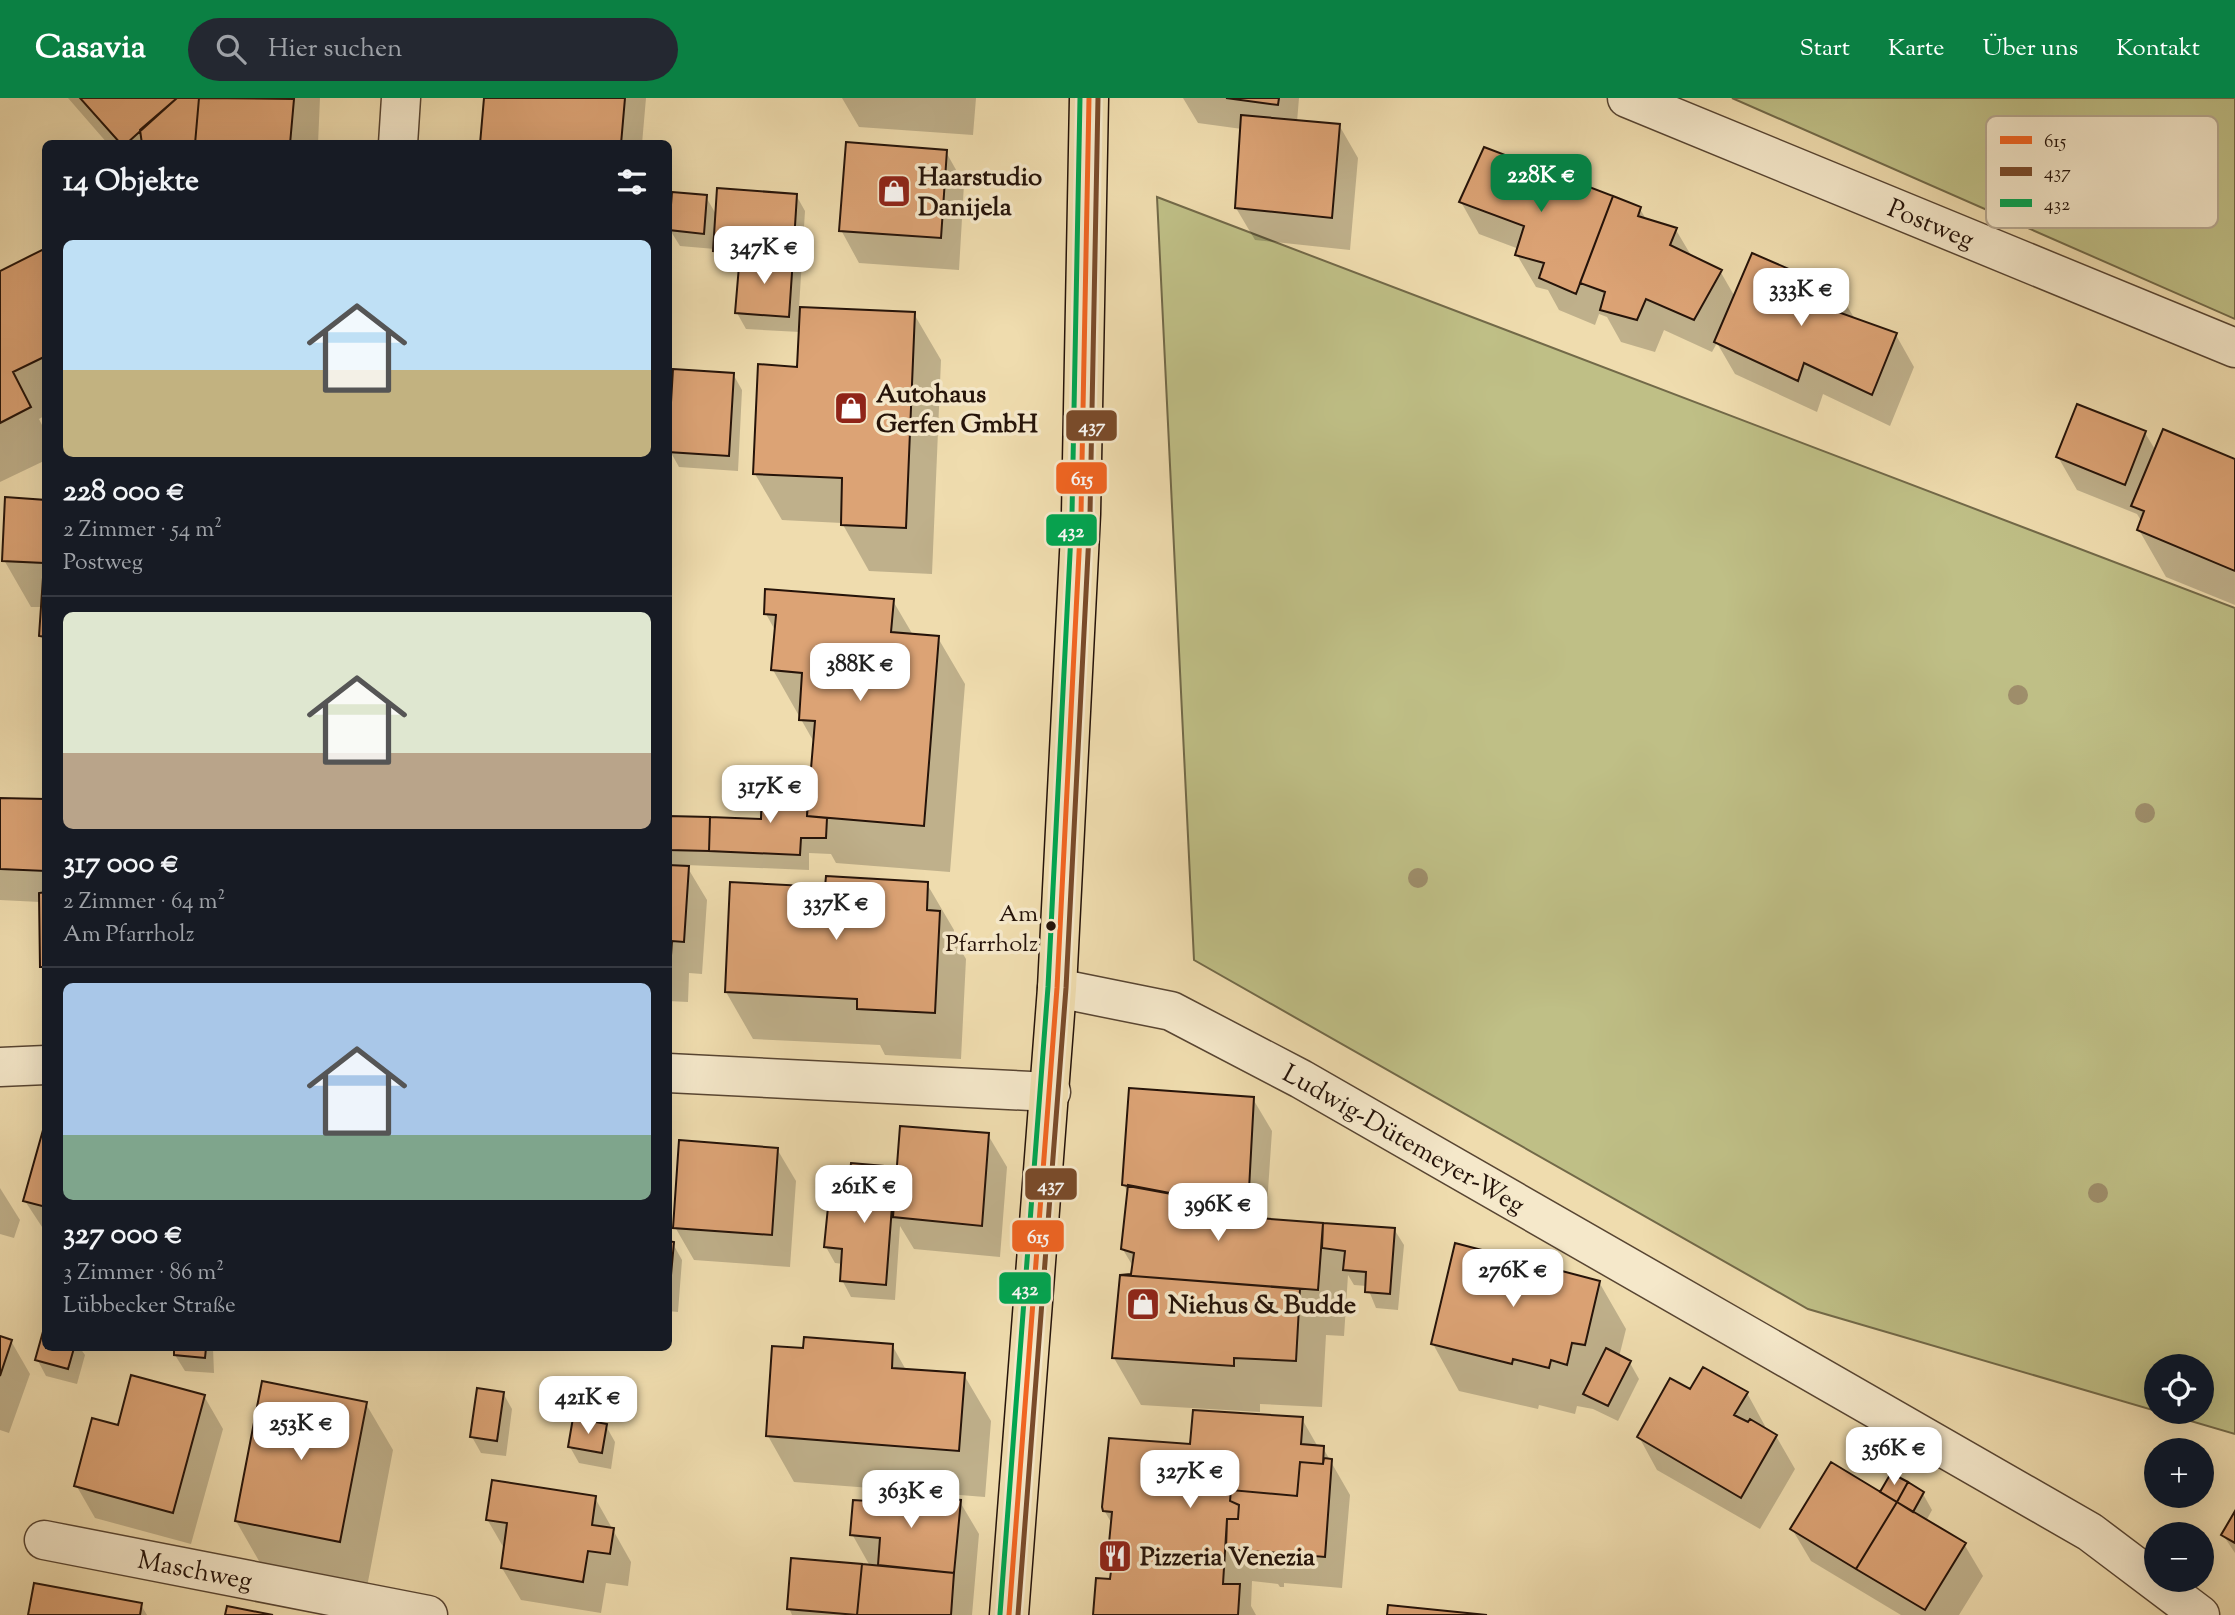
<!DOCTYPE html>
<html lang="de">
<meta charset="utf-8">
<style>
:root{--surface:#171b24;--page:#242831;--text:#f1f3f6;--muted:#9ea1a6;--line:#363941;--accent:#0b8043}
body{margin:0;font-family:"Sorts Mill Goudy",serif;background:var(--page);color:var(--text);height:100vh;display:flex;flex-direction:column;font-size:26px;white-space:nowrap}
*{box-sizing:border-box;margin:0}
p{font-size:23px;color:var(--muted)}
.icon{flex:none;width:38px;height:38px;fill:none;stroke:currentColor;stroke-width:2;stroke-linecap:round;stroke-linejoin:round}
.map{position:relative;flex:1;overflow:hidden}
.side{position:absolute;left:42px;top:42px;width:630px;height:1211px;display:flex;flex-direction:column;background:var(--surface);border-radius:10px;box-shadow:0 7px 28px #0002}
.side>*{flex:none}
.controls{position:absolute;left:2144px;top:1256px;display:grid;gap:14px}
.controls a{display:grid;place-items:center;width:70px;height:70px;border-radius:50%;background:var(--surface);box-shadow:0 7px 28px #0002;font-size:35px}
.price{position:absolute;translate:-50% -60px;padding:0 16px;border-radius:14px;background:#fff;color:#222;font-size:23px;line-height:46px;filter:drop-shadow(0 2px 4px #0008)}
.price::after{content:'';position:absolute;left:50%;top:42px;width:21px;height:16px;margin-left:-10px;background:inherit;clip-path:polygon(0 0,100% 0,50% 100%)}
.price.on{background:var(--accent);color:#fff}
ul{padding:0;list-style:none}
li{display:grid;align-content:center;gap:14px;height:371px;padding:0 21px}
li+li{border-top:2px solid var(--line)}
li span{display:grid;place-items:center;height:217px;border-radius:10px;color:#555}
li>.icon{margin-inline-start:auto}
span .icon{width:126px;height:126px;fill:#fffc;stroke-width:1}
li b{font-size:30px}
h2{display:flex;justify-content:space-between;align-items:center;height:84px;padding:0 21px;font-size:30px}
header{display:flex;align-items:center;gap:42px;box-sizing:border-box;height:98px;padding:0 35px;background:var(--accent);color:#fff}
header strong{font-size:33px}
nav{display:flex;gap:38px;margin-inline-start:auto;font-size:24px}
.search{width:490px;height:63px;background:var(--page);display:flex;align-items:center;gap:18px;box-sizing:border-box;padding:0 24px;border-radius:38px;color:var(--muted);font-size:26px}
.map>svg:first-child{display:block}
.green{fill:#bfbf86;stroke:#726948;stroke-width:2}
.shadow{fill:#0003}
.building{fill:#dca375;stroke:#251309;stroke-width:2}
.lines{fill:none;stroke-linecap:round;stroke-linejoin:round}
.minor-casing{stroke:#584532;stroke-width:41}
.major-casing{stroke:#251309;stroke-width:41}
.minor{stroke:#f5e8ca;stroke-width:38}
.major{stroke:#efdcae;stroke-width:38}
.bus-1-casing{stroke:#f5e8ca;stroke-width:10}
.bus-2-casing{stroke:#f5e8ca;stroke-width:10}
.bus-3-casing{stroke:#f5e8ca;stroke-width:10}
.bus-1{stroke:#f26522;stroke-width:5}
.bus-2{stroke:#7a4b2a;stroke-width:5}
.bus-3{stroke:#00a651;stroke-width:5}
.tree{fill:#9e8e6b}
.bus-dot{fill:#251309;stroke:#f5e8ca;stroke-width:2.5}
.labels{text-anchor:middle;stroke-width:7;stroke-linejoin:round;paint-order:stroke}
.bus-label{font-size:24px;fill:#251309;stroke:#f5e8ca;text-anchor:end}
.poi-label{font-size:26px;font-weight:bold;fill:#251309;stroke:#f5e8ca;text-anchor:start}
.street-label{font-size:26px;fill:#251309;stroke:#f5e8ca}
.key{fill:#f5e8ca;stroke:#b7a890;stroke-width:2}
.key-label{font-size:19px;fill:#251309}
.line-badge{stroke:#f5e8ca;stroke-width:2.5}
.badge-label{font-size:19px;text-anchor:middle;font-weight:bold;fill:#fff}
</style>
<header>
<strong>Casavia</strong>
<div class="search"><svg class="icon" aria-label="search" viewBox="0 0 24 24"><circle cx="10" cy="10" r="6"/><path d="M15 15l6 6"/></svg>Hier suchen</div>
<nav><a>Start</a><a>Karte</a><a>Über uns</a><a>Kontakt</a></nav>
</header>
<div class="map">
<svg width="2235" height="1517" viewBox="0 0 2235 1517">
<rect width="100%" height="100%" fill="#efdcae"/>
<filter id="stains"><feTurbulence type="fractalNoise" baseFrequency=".00286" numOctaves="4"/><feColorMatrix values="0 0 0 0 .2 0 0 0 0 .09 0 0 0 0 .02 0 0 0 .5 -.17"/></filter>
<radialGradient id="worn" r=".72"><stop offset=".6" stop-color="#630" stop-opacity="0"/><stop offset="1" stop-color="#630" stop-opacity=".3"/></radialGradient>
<path class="green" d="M 1732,0 L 2235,0 L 2235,221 Z
M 1157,99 L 2235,510 L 2235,1336 L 2160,1314 L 2202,1314 L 2202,1269 L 2156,1269 L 2156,1313 L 1808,1211 L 1194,862 Z"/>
<path class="shadow" d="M 68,0 L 320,0 L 318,46 L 108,46 Z
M 486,0 L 646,0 L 642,46 L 482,45 Z
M 842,0 L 976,0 L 973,37 L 859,29 Z
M 1183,0 L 1299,0 L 1297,24 L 1339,27 L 1358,60 L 1350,152 L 1255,142 L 1236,110 L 1242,31 L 1198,25 Z
M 946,54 L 964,86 L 959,172 L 859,165 L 841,132 Z
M 796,97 L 805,113 L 799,210 L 914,216 L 941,262 L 932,476 L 869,473 L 842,425 L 782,422 L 755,376 L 799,270 L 800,234 L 746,231 L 737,215 L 740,170 L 724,169 L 715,151 L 680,148 L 670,132 L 706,99 L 717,118 Z
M 1461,104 L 1640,111 L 1647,123 L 1676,132 L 1692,159 L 1720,173 L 1735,199 L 1840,196 L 1856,223 L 1896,237 L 1914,269 L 1890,328 L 1823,296 L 1817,314 L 1735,276 L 1717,245 L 1712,254 L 1664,232 L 1655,254 L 1621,244 L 1607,219 L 1599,216 L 1595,227 L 1559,212 L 1548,192 L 1536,189 L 1517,157 L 1519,151 L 1479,136 Z
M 46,152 L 46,317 L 39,321 L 46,335 L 46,362 L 0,384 L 0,174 Z
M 733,276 L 742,292 L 738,373 L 679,369 L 670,353 Z
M 2145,335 L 2156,353 L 2235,363 L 2235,507 L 2166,479 L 2139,432 L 2142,424 L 2137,416 L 2077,392 L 2058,359 Z
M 46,403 L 46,546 L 41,538 L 43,509 L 31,509 L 4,462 Z
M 893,503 L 913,537 L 938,540 L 965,586 L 950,774 L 836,765 L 831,756 L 809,755 L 809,772 L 686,767 L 707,802 L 702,876 L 689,875 L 688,904 L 668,903 L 668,719 L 762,722 L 807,691 L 811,697 L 815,646 L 773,572 L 776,534 L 766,516 Z
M 0,701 L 46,703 L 46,875 L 42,869 L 40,804 L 0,802 Z
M 927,786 L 954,832 L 953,839 L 966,861 L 961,961 L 885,957 L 880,947 L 753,941 L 726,894 L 827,791 Z
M 1253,1001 L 1272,1033 L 1266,1122 L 1394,1131 L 1404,1147 L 1398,1212 L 1376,1210 L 1367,1188 L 1354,1187 L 1348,1177 L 1344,1238 L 1326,1237 L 1322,1309 L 1260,1306 L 1260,1314 L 1141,1307 L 1114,1260 L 1122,1179 L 1132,1178 L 1134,1170 L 1122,1150 L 1128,1095 L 1124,1087 Z
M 46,1035 L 46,1135 L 25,1103 Z
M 988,1037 L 1007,1069 L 1000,1159 L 914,1151 L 900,1128 L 895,1202 L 851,1199 L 842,1182 L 843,1166 L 835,1165 L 826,1149 L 847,1112 L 894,1071 L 898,1077 Z
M 777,1051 L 796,1083 L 790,1169 L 694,1162 L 675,1129 Z
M 0,1090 L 20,1122 L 14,1140 L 0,1136 Z
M 668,1145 L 673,1146 L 682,1162 L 678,1214 L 668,1213 Z
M 1599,1184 L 1626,1231 L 1619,1259 L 1630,1265 L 1639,1281 L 1618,1323 L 1593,1311 L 1577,1308 L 1575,1316 L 1539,1307 L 1538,1311 L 1459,1293 L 1433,1246 Z
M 45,1233 L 46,1250 L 80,1250 L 85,1257 L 77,1286 L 46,1278 L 37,1261 Z
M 0,1240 L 11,1243 L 30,1276 L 9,1335 L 0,1332 Z
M 892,1247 L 906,1272 L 964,1277 L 991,1323 L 985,1399 L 794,1384 L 768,1338 L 805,1252 Z
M 176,1250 L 213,1250 L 214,1275 L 185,1273 L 175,1257 Z
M 1691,1294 L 1747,1295 L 1765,1328 L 1763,1331 L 1776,1338 L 1795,1371 L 1760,1431 L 1657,1372 L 1639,1339 Z
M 503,1295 L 512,1311 L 506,1358 L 481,1355 L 472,1339 Z
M 204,1298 L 223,1331 L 191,1446 L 95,1420 L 76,1387 L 119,1329 Z
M 366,1306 L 393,1352 L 367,1489 L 263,1470 L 236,1423 Z
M 1302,1321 L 1318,1349 L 1323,1350 L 1350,1397 L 1342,1490 L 1284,1485 L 1284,1489 L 1280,1489 L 1278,1486 L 1252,1483 L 1251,1508 L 1256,1517 L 1095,1517 L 1112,1483 L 1113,1472 L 1109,1465 L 1112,1426 L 1104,1412 L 1191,1348 Z
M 606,1328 L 615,1344 L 611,1371 L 579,1365 L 570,1349 Z
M 1892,1377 L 1923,1396 L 1932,1412 L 1926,1423 L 1964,1446 L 1983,1478 L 1959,1517 L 1901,1517 L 1811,1463 L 1792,1431 L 1881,1396 Z
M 595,1400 L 631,1464 L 628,1488 L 606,1485 L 601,1515 L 521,1502 L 502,1470 L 505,1452 L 487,1421 Z
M 960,1404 L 979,1436 L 972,1517 L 792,1517 L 789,1510 L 870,1468 L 852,1436 L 885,1406 Z
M 2235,1417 L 2235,1455 L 2223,1437 Z
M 141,1507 L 147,1517 L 30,1517 Z"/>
<path class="building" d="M 80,0 L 177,0 L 126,46 L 121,46 Z
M 177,0 L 199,0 L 195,46 L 142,46 L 140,32 Z
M 199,0 L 294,1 L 290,46 L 195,46 Z
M 484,0 L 625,0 L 621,46 L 480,46 Z
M 1226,0 L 1279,0 L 1278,7 Z
M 1241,17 L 1340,26 L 1332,120 L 1235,110 Z
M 846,44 L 947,52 L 941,140 L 839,133 Z
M 1484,49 L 1613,98 L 1576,196 L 1539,180 L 1544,165 L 1515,157 L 1524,128 L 1459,104 Z
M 717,90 L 797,96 L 793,160 L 713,153 Z
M 672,94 L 707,97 L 704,136 L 669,132 Z
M 1613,98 L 1641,109 L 1638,118 L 1677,130 L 1670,147 L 1722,172 L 1694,222 L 1646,201 L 1637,222 L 1600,212 L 1605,194 L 1580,185 Z
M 46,150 L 46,258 L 13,274 L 31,309 L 0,325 L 0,173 Z
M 1752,155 L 1842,194 L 1835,213 L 1897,235 L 1872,297 L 1804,265 L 1798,283 L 1714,244 Z
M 740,156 L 793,160 L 789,219 L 735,215 Z
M 800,209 L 915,214 L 906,430 L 841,427 L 842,380 L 753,376 L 758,266 L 797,269 Z
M 673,271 L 734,275 L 729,358 L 668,354 Z
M 2077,306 L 2146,333 L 2125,387 L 2056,359 Z
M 2163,331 L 2235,361 L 2235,473 L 2137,432 L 2144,413 L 2131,408 Z
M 5,399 L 46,402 L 46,539 L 39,538 L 44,465 L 2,463 Z
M 765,491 L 894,501 L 891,534 L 939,538 L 924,728 L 807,718 L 815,623 L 799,622 L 802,575 L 771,572 L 776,517 L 764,516 Z
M 762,687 L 808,689 L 807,718 L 827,720 L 826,740 L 801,740 L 800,757 L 709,753 L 710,719 L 761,721 Z
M 0,700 L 46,701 L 46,773 L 0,771 Z
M 668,718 L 710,719 L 709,753 L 668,752 Z
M 668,767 L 689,768 L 684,844 L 672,843 L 670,872 Z
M 826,778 L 928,784 L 927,812 L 940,813 L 935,915 L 857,911 L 857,901 L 725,894 L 730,784 L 825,789 Z
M 46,794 L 46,869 L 40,869 L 39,795 Z
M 1129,990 L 1254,999 L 1248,1110 L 1122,1087 Z
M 900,1028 L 989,1035 L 982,1128 L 893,1119 Z
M 43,1032 L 46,1033 L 46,1109 L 23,1103 Z
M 679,1042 L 778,1050 L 772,1137 L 673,1130 Z
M 851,1065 L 895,1069 L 886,1187 L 840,1183 L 842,1151 L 824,1149 L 828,1109 L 846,1111 Z
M 1128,1087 L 1248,1110 L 1258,1120 L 1323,1125 L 1318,1192 L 1120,1177 L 1131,1176 L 1134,1155 L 1121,1151 Z
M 1323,1125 L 1395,1130 L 1390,1196 L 1365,1194 L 1366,1174 L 1343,1172 L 1345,1153 L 1322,1150 Z
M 668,1143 L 674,1144 L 669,1199 L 668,1199 Z
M 1455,1145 L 1600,1183 L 1585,1247 L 1572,1245 L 1567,1267 L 1551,1262 L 1549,1270 L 1513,1261 L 1512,1266 L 1431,1246 Z
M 1120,1177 L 1300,1191 L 1296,1263 L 1234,1260 L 1234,1268 L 1112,1260 Z
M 44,1230 L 46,1250 L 74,1250 L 68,1271 L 35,1262 Z
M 0,1238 L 12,1242 L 0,1278 Z
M 804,1239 L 893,1246 L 892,1270 L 965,1275 L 959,1353 L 766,1338 L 772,1248 L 803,1250 Z
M 174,1250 L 206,1250 L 205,1260 L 174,1257 Z
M 1606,1250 L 1631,1263 L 1608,1308 L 1583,1296 Z
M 1703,1269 L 1748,1294 L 1734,1317 L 1748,1324 L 1750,1321 L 1777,1337 L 1741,1400 L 1637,1339 L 1670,1280 L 1690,1291 Z
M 131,1277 L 205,1297 L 173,1415 L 74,1388 L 92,1320 L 118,1327 Z
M 262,1283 L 367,1304 L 340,1444 L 235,1423 Z
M 477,1290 L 504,1294 L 497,1343 L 470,1339 Z
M 1193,1312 L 1303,1319 L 1301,1346 L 1324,1348 L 1323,1366 L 1300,1364 L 1297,1398 L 1231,1392 L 1230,1403 L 1239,1407 L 1238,1421 L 1227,1421 L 1223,1486 L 1240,1486 L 1238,1517 L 1093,1517 L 1096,1480 L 1110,1481 L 1112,1465 L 1107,1466 L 1112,1414 L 1103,1413 L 1102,1409 L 1109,1340 L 1190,1346 Z
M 573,1320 L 607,1326 L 602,1355 L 568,1349 Z
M 1324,1360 L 1332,1361 L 1325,1459 L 1266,1454 L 1266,1458 L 1260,1457 L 1260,1454 L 1226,1451 L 1227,1421 L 1238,1421 L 1239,1407 L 1230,1403 L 1231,1392 L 1297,1398 L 1300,1364 L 1323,1366 Z
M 1831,1364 L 1897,1404 L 1856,1471 L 1790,1431 Z
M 1891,1375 L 1908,1384 L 1897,1404 L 1880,1394 Z
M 492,1382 L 596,1398 L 592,1427 L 614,1430 L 610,1456 L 588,1453 L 583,1484 L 501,1470 L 507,1425 L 486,1422 Z
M 1908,1384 L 1924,1394 L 1913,1414 L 1897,1404 Z
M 885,1395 L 961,1402 L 954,1475 L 878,1467 L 880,1440 L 850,1437 L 853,1402 L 884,1404 Z
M 1897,1404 L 1966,1445 L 1925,1512 L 1856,1471 Z
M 2235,1413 L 2235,1445 L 2221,1437 Z
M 791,1460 L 862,1466 L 857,1517 L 787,1511 Z
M 862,1466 L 954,1475 L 951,1517 L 857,1517 Z
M 34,1485 L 142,1505 L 140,1517 L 28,1517 Z
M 1388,1507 L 1487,1517 L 1387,1517 Z
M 227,1508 L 273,1517 L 225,1517 Z"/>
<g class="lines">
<g class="minor-casing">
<g id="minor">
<path id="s1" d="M 1627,0 L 2235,250"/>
<path d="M 398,46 L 401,0"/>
<path id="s2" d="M 1057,890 L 1171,913 L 1301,981 L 2090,1434 L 2200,1517"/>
<path d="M 0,969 L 46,967"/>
<path d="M 668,975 L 1051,994"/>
<path id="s3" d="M 44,1442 L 428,1517"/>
</g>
</g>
<g class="major-casing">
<path id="major" d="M 1009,1517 L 1057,890 L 1081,416 L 1089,0"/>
</g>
<use href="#minor" class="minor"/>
<use href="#major" class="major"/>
<g class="bus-1-casing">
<path id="bus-1" d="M 1009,1517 L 1057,890 L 1081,416 L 1089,0"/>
</g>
<g class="bus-2-casing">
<path id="bus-2" d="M 1018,1517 L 1066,890 L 1090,416 L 1098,0"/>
</g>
<g class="bus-3-casing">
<path id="bus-3" d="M 1000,1516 L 1048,889 L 1072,416 L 1080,0"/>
</g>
<use href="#bus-1" class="bus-1"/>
<use href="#bus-2" class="bus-2"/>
<use href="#bus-3" class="bus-3"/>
</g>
<g class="tree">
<circle cx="2018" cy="597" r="10"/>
<circle cx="2145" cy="715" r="10"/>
<circle cx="1418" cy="780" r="10"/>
<circle cx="2098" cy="1095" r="10"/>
</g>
<defs>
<g id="shop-square" transform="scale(1.75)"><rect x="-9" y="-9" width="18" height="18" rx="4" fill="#8f2418" stroke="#f5e8ca"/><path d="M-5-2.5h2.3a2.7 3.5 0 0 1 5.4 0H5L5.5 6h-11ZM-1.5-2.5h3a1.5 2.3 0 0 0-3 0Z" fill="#fff"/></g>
<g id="restaurant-square" transform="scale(1.75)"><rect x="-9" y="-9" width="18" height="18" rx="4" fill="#8f2418" stroke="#f5e8ca"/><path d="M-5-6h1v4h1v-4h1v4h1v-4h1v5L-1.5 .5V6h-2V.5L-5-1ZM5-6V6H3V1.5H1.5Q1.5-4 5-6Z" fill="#fff"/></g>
</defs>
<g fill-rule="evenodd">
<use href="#shop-square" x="894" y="93"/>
<use href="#shop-square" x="851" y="310"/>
<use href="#shop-square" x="1143" y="1206"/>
<use href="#restaurant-square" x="1115" y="1458"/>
</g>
<circle class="bus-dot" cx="1051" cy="828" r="6"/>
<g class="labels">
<g class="bus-label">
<text x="1038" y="823">Am<tspan x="1038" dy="30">Pfarrholz</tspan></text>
</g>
<g class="poi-label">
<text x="918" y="87">Haarstudio<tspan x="918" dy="30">Danijela</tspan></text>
<text x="876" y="304">Autohaus<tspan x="876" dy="30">Gerfen GmbH</tspan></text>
<text x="1168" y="1215">Niehus &amp; Budde</text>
<text x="1140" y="1467">Pizzeria Venezia</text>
</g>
<g class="street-label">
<text dy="9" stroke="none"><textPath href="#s1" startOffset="329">Postweg</textPath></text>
<text dy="9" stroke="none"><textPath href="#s2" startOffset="382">Ludwig-Dütemeyer-Weg</textPath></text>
<text dy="9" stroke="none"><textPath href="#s3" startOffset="154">Maschweg</textPath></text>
</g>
</g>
<rect x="1986" y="18" width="232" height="112" rx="10" class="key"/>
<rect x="2000" y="38" width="32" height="8" fill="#f26522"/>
<rect x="2000" y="69" width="32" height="9" fill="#7a4b2a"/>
<rect x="2000" y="101" width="32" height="8" fill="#00a651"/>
<g class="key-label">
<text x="2044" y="49">615</text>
<text x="2044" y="80">437</text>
<text x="2044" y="112">432</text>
</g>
<g class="line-badge">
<rect x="1065" y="311" width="53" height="33" rx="7" fill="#7a4b2a"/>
<rect x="1055" y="363" width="53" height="34" rx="7" fill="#f26522"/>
<rect x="1045" y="415" width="53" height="34" rx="7" fill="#00a651"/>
<rect x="1024" y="1069" width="54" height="34" rx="7" fill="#7a4b2a"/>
<rect x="1011" y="1121" width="54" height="34" rx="7" fill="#f26522"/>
<rect x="998" y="1173" width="54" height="34" rx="7" fill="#00a651"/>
</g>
<g class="badge-label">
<text x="1092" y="334">437</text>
<text x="1082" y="387">615</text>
<text x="1071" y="439">432</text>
<text x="1051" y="1093">437</text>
<text x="1038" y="1145">615</text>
<text x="1025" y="1197">432</text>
</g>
<rect width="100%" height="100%" filter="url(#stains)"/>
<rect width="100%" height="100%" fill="url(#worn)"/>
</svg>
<div class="controls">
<a><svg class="icon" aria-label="locate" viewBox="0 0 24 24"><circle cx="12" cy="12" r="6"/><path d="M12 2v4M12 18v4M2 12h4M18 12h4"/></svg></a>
<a>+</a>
<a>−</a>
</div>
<b class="price on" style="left:1541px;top:116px">228K €</b>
<b class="price" style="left:764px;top:188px">347K €</b>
<b class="price" style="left:1801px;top:230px">333K €</b>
<b class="price" style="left:860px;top:605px">388K €</b>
<b class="price" style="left:770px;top:727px">317K €</b>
<b class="price" style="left:836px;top:844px">337K €</b>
<b class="price" style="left:864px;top:1127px">261K €</b>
<b class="price" style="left:1218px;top:1145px">396K €</b>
<b class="price" style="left:1513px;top:1211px">276K €</b>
<b class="price" style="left:588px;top:1338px">421K €</b>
<b class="price" style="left:301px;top:1364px">253K €</b>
<b class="price" style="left:1894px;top:1389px">356K €</b>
<b class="price" style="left:1190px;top:1412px">327K €</b>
<b class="price" style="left:911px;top:1432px">363K €</b>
<section class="side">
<h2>14 Objekte<svg class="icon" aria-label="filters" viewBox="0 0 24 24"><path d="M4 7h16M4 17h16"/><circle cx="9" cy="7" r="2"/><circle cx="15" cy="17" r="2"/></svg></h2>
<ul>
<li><span style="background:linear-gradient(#bfe0f5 60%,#c2b280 0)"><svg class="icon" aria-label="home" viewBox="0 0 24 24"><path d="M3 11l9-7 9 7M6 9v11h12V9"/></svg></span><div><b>228 000 €</b><p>2 Zimmer · 54 m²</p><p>Postweg</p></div></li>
<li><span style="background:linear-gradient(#dfe7d0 65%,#b9a48a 0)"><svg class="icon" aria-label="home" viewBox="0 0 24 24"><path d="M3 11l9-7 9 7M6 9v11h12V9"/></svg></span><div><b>317 000 €</b><p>2 Zimmer · 64 m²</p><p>Am Pfarrholz</p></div></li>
<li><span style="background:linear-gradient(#a9c7e8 70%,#7fa58c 0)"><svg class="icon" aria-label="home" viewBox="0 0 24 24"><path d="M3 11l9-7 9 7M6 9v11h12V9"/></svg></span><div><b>327 000 €</b><p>3 Zimmer · 86 m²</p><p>Lübbecker Straße</p></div></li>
</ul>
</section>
</div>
